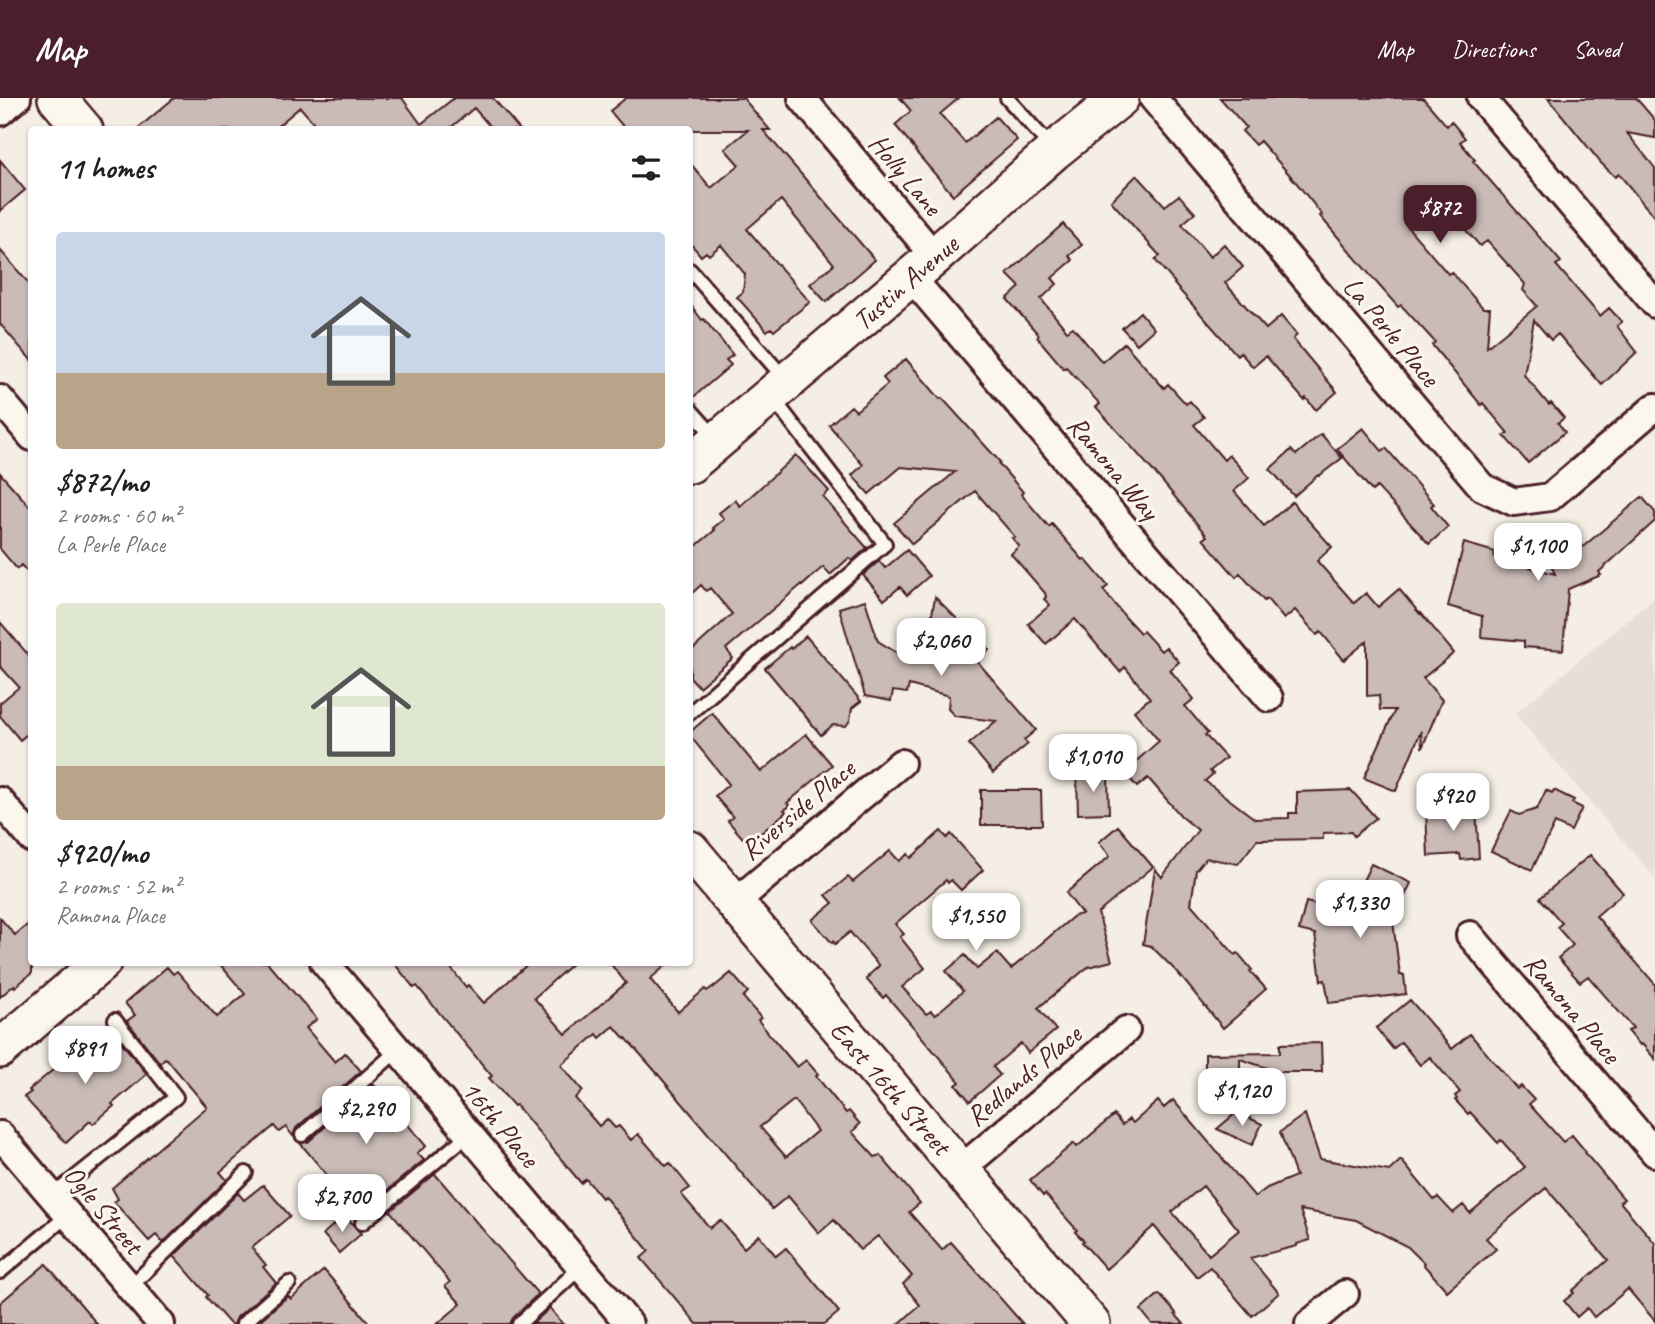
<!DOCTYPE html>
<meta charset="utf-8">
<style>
:root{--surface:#fff;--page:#f6f6f6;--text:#202124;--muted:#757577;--accent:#4a1f2b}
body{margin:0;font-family:Caveat,sans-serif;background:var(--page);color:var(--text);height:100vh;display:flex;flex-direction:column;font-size:26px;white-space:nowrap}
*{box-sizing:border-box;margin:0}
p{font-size:23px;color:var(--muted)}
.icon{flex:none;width:38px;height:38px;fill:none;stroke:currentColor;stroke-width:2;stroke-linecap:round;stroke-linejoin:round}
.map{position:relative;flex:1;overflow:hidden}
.panel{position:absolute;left:28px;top:28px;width:665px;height:840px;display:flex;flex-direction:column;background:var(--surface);border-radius:7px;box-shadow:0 2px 5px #0004}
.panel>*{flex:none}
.price{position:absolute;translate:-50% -60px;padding:0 16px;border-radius:14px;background:#fff;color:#222;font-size:23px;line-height:46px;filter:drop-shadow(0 2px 4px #0008)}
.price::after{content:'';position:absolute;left:50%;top:42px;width:21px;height:16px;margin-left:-10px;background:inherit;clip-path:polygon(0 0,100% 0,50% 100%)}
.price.active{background:var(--accent);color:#fff}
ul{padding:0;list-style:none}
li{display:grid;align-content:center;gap:14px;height:371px;padding:0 28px}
li span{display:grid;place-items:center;height:217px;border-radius:7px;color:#555}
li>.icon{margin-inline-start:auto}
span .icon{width:126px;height:126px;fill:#fffc;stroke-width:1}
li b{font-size:30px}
h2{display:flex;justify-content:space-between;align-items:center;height:84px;padding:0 28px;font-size:30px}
header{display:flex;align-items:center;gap:42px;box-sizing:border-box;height:98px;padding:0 35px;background:var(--accent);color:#fff}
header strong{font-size:33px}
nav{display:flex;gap:38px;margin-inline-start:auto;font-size:24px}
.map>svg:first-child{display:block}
.built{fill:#e7dfd6}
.building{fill:#cabbb6;stroke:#4a1f2b;stroke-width:2;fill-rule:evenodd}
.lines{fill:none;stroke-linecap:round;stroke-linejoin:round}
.lane-casing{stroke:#4a1f2b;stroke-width:18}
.street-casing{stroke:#4a1f2b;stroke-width:32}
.secondary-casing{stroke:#4a1f2b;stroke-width:42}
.lane{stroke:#fbf7ec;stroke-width:12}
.street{stroke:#fbf7ec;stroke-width:26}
.secondary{stroke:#fbf7ec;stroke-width:37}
.labels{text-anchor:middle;stroke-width:6;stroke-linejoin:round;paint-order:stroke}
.street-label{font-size:28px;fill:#4a1f2b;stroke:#fbf7ec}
</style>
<header>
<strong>Map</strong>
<nav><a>Map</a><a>Directions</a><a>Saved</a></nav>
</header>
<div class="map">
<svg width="1655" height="1226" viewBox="0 0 1655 1226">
<rect width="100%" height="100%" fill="#f4eee4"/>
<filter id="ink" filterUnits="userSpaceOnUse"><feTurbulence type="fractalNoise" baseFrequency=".0143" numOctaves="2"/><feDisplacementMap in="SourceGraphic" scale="14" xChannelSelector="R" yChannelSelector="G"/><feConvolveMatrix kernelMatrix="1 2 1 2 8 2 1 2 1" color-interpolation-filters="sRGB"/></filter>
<g filter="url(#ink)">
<path class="built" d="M 1655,499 L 1655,780 L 1515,616 Z"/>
<path class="building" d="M 174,0 L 402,0 L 421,26 L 454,0 L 493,0 L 520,32 L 493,32 L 474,10 L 448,32 L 320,32 L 300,9 L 273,32 L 136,32 Z
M 626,0 L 743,0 L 770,32 L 763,32 L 875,162 L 826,204 L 810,186 L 834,166 L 781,102 L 747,131 L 810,204 L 774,233 L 771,230 L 767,233 L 737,199 L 743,194 L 745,176 L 721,147 L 709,157 L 706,154 L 701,158 L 690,145 L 690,65 L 711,90 L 739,67 L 725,51 L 748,32 L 626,32 L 610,13 Z
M 900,0 L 959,0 L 940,16 L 965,45 L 996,19 L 1017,42 L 953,97 L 915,53 L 916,52 L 895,27 L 911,13 Z
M 1220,0 L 1423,0 L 1447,28 L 1451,23 L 1465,40 L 1460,44 L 1475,62 L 1473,63 L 1561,164 L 1556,167 L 1600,218 L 1609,210 L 1622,224 L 1617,228 L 1637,254 L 1602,287 L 1558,236 L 1551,242 L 1534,222 L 1524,277 L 1549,307 L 1551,305 L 1564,320 L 1558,325 L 1565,334 L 1528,365 L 1504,338 L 1508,335 L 1483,305 L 1481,307 L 1432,247 L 1435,244 L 1401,207 L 1398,209 L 1376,184 L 1320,118 L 1322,117 L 1295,83 L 1260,43 L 1255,47 L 1242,33 L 1246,29 ZM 1438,101 L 1480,148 L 1487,143 L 1525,186 L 1523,192 L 1537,208 L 1487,249 L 1490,210 L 1483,210 L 1451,174 L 1448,176 L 1406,127 Z
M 1548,0 L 1636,0 L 1655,22 L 1655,40 L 1627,35 L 1655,70 L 1655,120 L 1619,76 L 1615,79 L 1601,65 Z
M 0,62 L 25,92 L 0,113 Z
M 1137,77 L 1165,108 L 1179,97 L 1195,115 L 1182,126 L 1210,159 L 1224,146 L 1243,169 L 1225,185 L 1266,231 L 1281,218 L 1297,237 L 1293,241 L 1337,294 L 1316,312 L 1306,300 L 1304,302 L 1266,258 L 1253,269 L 1240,254 L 1237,257 L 1174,186 L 1175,185 L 1155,162 L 1160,158 L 1111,103 Z
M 1063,126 L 1082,147 L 1069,158 L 1073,162 L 1052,180 L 1057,186 L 1041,201 L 1067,233 L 1073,229 L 1102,264 L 1124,245 L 1164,290 L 1168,286 L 1186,306 L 1190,303 L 1204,319 L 1194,327 L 1224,362 L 1229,357 L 1249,380 L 1234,393 L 1264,428 L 1292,404 L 1332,449 L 1317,463 L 1354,505 L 1366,495 L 1378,509 L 1399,491 L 1420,516 L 1421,515 L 1454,555 L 1423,580 L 1442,602 L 1422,650 L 1421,633 L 1396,693 L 1364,680 L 1395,612 L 1380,612 L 1379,597 L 1367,598 L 1367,543 L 1344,562 L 1321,534 L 1317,537 L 1295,512 L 1284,521 L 1267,501 L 1264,503 L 1240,475 L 1236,479 L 1203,441 L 1207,438 L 1161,382 L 1096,309 L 1100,306 L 1066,269 L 1064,271 L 1037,239 L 1039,237 L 1007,201 L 1020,189 L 1007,176 Z
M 0,152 L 32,189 L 32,263 L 0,226 Z
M 690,206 L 702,222 L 704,221 L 733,257 L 726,262 L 731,267 L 690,302 Z
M 1140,214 L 1154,231 L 1137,246 L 1122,230 Z
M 906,261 L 940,301 L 942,300 L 1000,364 L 999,366 L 1023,394 L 1021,396 L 1049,429 L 1052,426 L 1083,462 L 1085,461 L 1108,488 L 1103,492 L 1126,520 L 1140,535 L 1143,533 L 1161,553 L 1166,549 L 1179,564 L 1170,572 L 1194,601 L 1185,608 L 1208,635 L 1205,637 L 1226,660 L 1210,673 L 1213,676 L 1205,683 L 1255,721 L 1289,720 L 1289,715 L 1297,715 L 1297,694 L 1351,692 L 1376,720 L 1354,738 L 1351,734 L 1323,735 L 1323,741 L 1257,742 L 1238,766 L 1206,760 L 1196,772 L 1191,806 L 1235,857 L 1238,855 L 1252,872 L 1250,873 L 1266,891 L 1249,906 L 1250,907 L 1223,930 L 1178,875 L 1151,848 L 1143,846 L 1155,771 L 1162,779 L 1198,732 L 1181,718 L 1148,680 L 1137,689 L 1124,674 L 1159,643 L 1134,613 L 1150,600 L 1125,569 L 1120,574 L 1075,521 L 1046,546 L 1028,526 L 1050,507 L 1044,501 L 1046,499 L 1045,495 L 1011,456 L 1019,448 L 1012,440 L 1015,439 L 975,393 L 912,446 L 894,425 L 955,374 L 901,369 L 869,396 L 852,377 L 863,367 L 829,327 L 851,308 L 856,313 L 888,286 L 883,280 Z
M 1363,330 L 1382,353 L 1386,350 L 1434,406 L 1431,408 L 1448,429 L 1429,446 L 1377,389 L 1372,393 L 1337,351 Z
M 1321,336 L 1342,360 L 1319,378 L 1318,377 L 1294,398 L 1270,371 L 1291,352 L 1296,357 Z
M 796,357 L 829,393 L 823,399 L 867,450 L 852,463 L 849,460 L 830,477 L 823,469 L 802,488 L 801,487 L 726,551 L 733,560 L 699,589 L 690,579 L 690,554 L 732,516 L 710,490 L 706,493 L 701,487 L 690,497 L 690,453 L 715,432 L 713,430 L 724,421 L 719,415 L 735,402 L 740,408 Z
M 0,375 L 32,411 L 32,479 L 21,467 L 17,471 L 0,451 Z
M 1642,399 L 1655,414 L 1655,423 L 1599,474 L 1601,477 L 1568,491 L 1563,552 L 1524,549 L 1524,543 L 1481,539 L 1482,518 L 1448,508 L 1464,445 L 1495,454 L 1494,459 L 1555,476 L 1547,458 L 1575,447 L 1578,453 Z
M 907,452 L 929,478 L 907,497 L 900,489 L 884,502 L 863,477 L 879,463 L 885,470 Z
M 935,499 L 964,528 L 966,525 L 989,552 L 977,563 L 1036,632 L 1024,642 L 1028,646 L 993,675 L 969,646 L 996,623 L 955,618 L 948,611 L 949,598 L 909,587 L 907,595 L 893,593 L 891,603 L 865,598 L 839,510 L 865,502 L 878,543 L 902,558 L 924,562 Z
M 0,524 L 32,561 L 32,632 L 20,642 L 0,618 L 0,605 L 19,589 L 0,568 Z
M 806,538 L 861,603 L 852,610 L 850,622 L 846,628 L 833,627 L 821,637 L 765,570 L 790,549 L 791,551 Z
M 712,615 L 761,674 L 806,636 L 832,667 L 787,705 L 790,708 L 784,712 L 786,714 L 748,746 L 728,723 L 733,719 L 715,698 L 729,686 L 690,638 L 690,634 Z
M 1108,677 L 1109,715 L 1078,716 L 1077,678 Z
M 981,692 L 1041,692 L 1042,727 L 981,727 Z
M 1546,692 L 1552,695 L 1554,692 L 1574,702 L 1572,705 L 1582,710 L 1571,733 L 1555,725 L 1532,772 L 1491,753 L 1511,713 L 1519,717 L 1537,711 Z
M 1476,710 L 1479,760 L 1461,762 L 1460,756 L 1428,758 L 1426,713 Z
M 1118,728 L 1153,769 L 1098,815 L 1112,863 L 1088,869 L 1038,910 L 1056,932 L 1028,955 L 1021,945 L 993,969 L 1000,977 L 970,1003 L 956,987 L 960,984 L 886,897 L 883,900 L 866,881 L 869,879 L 868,878 L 879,868 L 850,834 L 835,846 L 833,843 L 832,845 L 812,822 L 833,805 L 826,797 L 848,779 L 853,784 L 890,753 L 899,763 L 908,756 L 911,760 L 941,733 L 947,740 L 951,736 L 983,772 L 961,792 L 951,782 L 948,785 L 946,782 L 895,826 L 904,836 L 900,839 L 925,870 L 902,889 L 926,916 L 931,913 L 935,917 L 963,893 L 946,873 L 965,857 L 977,871 L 997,855 L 1011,871 L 1074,818 L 1082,816 L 1066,795 L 1110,758 L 1099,744 Z
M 1590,757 L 1623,795 L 1596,818 L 1655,886 L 1655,961 L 1642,946 L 1640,947 L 1628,933 L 1633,930 L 1588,878 L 1580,884 L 1558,860 L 1573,847 L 1557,829 L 1562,825 L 1540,800 Z
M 1371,766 L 1411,785 L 1393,824 L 1400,877 L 1404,877 L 1406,896 L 1329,905 L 1325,882 L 1321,883 L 1315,836 L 1299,832 L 1306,804 L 1346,814 L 1357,791 L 1359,791 Z
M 0,820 L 15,837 L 32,823 L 32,875 L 15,889 L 14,887 L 0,899 Z
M 218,864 L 267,864 L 317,921 L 306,930 L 335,964 L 345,955 L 361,973 L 296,1030 L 293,1038 L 286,1029 L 279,1034 L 274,1028 L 220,1074 L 227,1082 L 163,1145 L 156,1137 L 149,1143 L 114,1104 L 118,1101 L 112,1090 L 207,1009 L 167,961 L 165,960 L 160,965 L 127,923 L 135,917 L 125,905 L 167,869 L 173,876 L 177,873 L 217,919 L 245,896 Z
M 393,864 L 446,864 L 466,889 L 468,887 L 484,905 L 530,864 L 574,864 L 534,900 L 566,936 L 626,885 L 609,864 L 670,864 L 650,881 L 678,914 L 705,891 L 707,893 L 714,888 L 714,889 L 731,875 L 748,894 L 743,899 L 761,920 L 758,922 L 770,937 L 797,969 L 806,962 L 818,976 L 816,978 L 833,999 L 846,1015 L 849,1013 L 860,1026 L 852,1034 L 875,1059 L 880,1057 L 920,1105 L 909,1114 L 942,1152 L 951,1144 L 1023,1226 L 899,1226 L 920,1207 L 903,1186 L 912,1178 L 878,1138 L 860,1152 L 834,1122 L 819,1135 L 788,1098 L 772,1111 L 656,974 L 626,940 L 625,941 L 614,928 L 600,940 L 597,936 L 561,967 L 583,993 L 575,1000 L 599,1028 L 607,1021 L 615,1030 L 619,1028 L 631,1042 L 638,1036 L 666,1068 L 670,1065 L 690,1090 L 681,1096 L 710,1130 L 720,1122 L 744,1150 L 759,1137 L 776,1158 L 786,1150 L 839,1214 L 825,1226 L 697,1226 L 641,1160 L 649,1153 L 604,1098 L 602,1100 L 586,1081 L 581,1085 L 516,1007 L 514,1008 L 489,980 L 492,978 L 417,888 L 414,890 ZM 794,1002 L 817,1033 L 786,1059 L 760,1029 Z
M 1410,902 L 1452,951 L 1470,936 L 1517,991 L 1521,988 L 1534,1002 L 1529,1006 L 1563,1044 L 1572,1037 L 1586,1054 L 1585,1055 L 1624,1101 L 1620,1104 L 1655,1145 L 1655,1223 L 1628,1191 L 1594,1219 L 1587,1210 L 1577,1219 L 1564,1203 L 1574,1195 L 1572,1193 L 1608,1162 L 1546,1090 L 1486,1140 L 1496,1151 L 1447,1193 L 1423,1166 L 1424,1165 L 1408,1149 L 1356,1122 L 1300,1112 L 1310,1142 L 1297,1146 L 1297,1148 L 1250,1160 L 1279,1195 L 1252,1218 L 1210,1169 L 1197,1179 L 1154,1128 L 1106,1171 L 1082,1144 L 1084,1143 L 1075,1134 L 1077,1132 L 1045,1096 L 1043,1098 L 1030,1082 L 1074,1045 L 1077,1049 L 1114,1017 L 1122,1027 L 1129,1021 L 1133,1025 L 1158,1003 L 1164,1010 L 1173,1002 L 1255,1099 L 1267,1090 L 1296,1078 L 1280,1034 L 1305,1016 L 1320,1061 L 1389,1073 L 1401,1062 L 1434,1102 L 1438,1099 L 1453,1115 L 1463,1107 L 1470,1115 L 1525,1069 L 1501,1042 L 1498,1045 L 1470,1014 L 1468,1016 L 1455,1002 L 1457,1001 L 1455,998 L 1460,994 L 1430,959 L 1420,967 L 1401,944 L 1393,951 L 1376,930 ZM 1203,1088 L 1239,1132 L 1209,1157 L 1172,1114 Z
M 114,935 L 147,976 L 112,1006 L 114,1008 L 93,1026 L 90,1023 L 66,1045 L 24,999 L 31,994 L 29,992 L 73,955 L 74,957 L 89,944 L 91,946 L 102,937 L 106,942 Z
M 1321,945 L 1322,974 L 1279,974 L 1240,961 L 1240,991 L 1205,991 L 1205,956 L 1280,955 L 1280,946 Z
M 373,986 L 426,1048 L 417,1055 L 424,1062 L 379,1099 L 366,1084 L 347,1101 L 300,1045 L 308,1044 Z
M 1237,1014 L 1262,1026 L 1252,1047 L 1217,1031 Z
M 435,1076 L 538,1196 L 513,1220 L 510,1226 L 437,1226 L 461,1206 L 445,1188 L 450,1184 L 390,1113 Z
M 263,1087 L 290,1118 L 252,1150 L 266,1167 L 263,1169 L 276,1185 L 237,1219 L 234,1226 L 230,1226 L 206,1199 L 208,1197 L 174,1158 L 238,1095 L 244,1102 Z
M 345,1117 L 361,1136 L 339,1155 L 323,1136 Z
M 46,1166 L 83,1209 L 97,1226 L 0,1226 L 0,1205 Z
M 324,1172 L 370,1226 L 256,1226 L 288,1198 L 291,1201 Z
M 1159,1196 L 1176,1215 L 1175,1216 L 1184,1226 L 1152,1226 L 1141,1212 Z
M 550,1210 L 563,1226 L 532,1226 Z"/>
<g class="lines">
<g class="lane-casing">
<path id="lane" d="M 1007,0 L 1052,50
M 690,172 L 785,281
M 690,311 L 715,339
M 690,615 L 885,446 L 772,299
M 302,1037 L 398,952
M 52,1098 L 176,999 L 115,922
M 362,1125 L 469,1036
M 0,1174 L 68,1117
M 130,1189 L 246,1075
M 243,1226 L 289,1185
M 519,1226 L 581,1169"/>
</g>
<g class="street-casing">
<path id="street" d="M 802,0 L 921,142 L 933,160
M 1153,0 L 1482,389 L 1514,404 L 1550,399 L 1655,309
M 1481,0 L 1655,206
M 0,14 L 17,0
M 911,179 L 1269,600
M 0,301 L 32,339
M 0,703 L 32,741
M 733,806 L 901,665
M 1470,837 L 1655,1055
M 324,864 L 629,1226
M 0,1037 L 161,1226
M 961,1071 L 1126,932
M 1309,1226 L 1345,1196"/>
</g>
<g class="secondary-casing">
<path id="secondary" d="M 57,0 L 84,32
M 690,366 L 933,160 L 1054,53 L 1120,0
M 690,752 L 1091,1226
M 0,951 L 102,864"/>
</g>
<use href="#lane" class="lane"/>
<use href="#street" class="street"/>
<use href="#secondary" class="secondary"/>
</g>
</g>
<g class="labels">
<g class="street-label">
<text transform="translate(906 76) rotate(50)" y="10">Holly Lane</text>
<text transform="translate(905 184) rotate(-41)" y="10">Tustin Avenue</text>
<text transform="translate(1392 233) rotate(50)" y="10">La Perle Place</text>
<text transform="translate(1114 369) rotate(50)" y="10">Ramona Way</text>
<text transform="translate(797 711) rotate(-40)" y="10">Riverside Place</text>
<text transform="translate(1573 910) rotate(50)" y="10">Ramona Place</text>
<text transform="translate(1023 977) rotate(-40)" y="10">Redlands Place</text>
<text transform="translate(891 989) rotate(49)" y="10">East 16th Street</text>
<text transform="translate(501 1025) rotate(50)" y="10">16th Place</text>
<text transform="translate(104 1111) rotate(50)" y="10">Ogle Street</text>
</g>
</g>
</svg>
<b class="price active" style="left:1440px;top:147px">$872</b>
<b class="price" style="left:1538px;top:485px">$1,100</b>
<b class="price" style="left:941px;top:580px">$2,060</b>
<b class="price" style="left:1093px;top:696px">$1,010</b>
<b class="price" style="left:1453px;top:735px">$920</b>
<b class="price" style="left:1360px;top:842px">$1,330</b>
<b class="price" style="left:976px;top:855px">$1,550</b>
<b class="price" style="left:85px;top:988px">$891</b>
<b class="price" style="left:1242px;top:1030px">$1,120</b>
<b class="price" style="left:366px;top:1048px">$2,290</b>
<b class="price" style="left:342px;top:1136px">$2,700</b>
<section class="panel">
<h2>11 homes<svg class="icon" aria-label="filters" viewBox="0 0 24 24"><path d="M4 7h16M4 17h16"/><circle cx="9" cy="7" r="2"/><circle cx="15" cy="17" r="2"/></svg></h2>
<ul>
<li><span style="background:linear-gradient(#c9d6e8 65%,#b9a48a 0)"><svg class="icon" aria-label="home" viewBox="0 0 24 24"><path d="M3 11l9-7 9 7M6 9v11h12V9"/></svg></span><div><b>$872/mo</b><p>2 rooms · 60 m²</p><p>La Perle Place</p></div></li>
<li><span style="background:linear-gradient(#dfe7d0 75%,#b9a48a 0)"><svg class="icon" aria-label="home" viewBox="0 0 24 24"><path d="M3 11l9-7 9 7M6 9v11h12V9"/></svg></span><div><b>$920/mo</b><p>2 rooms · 52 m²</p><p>Ramona Place</p></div></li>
</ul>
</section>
</div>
